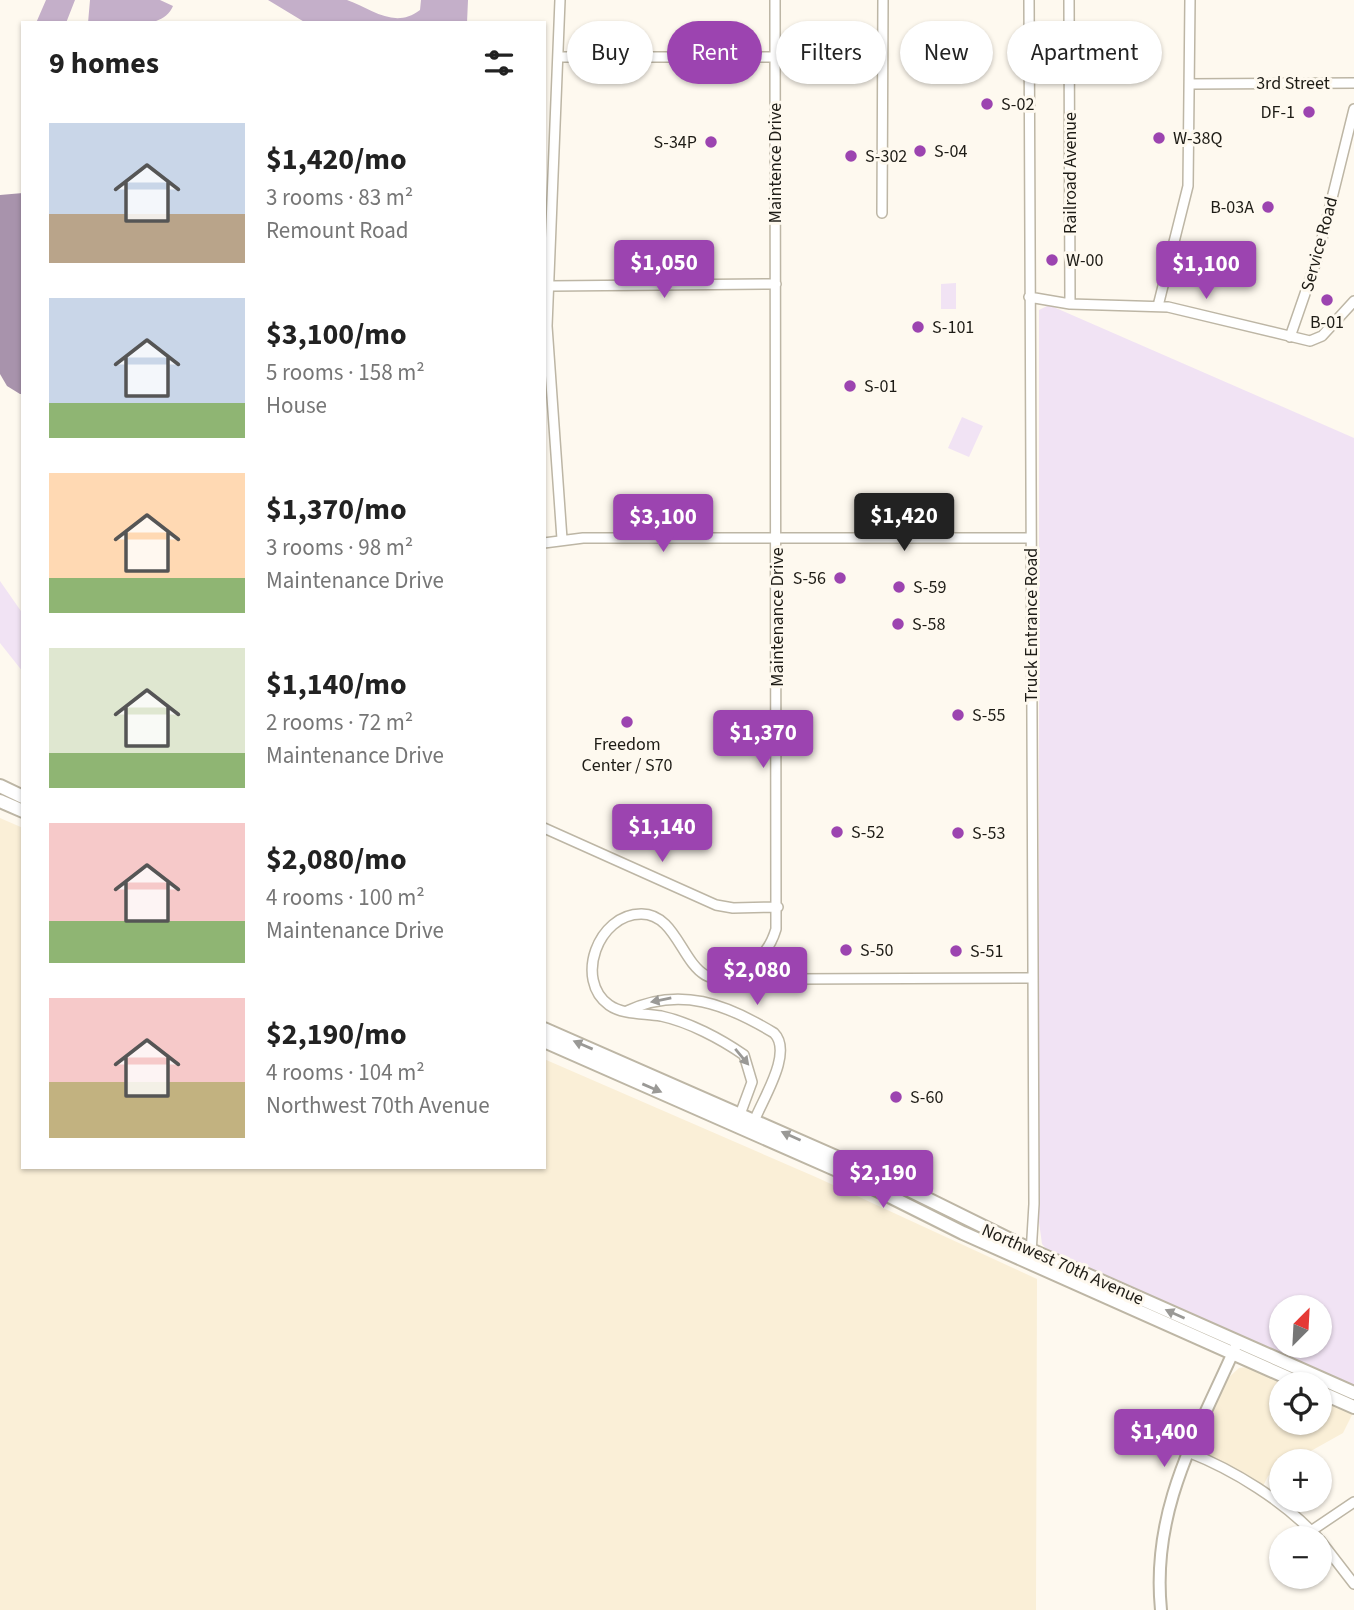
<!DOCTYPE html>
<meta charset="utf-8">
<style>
:root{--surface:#fff;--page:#f6f6f6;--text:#222;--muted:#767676;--accent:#9c44b0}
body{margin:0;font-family:"Source Sans 3",sans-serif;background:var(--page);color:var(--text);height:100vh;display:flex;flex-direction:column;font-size:26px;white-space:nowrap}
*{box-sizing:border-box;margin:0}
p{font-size:23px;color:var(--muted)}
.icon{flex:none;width:38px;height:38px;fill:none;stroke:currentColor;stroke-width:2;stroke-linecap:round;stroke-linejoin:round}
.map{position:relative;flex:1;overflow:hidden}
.drawer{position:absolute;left:21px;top:21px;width:525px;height:1148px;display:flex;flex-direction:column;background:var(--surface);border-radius:0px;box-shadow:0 2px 5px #0004}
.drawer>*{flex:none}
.banner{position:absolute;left:567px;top:21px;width:665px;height:63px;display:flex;gap:14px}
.needle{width:46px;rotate:24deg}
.fabs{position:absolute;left:1269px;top:1295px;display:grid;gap:14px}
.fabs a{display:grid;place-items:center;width:63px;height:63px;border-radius:50%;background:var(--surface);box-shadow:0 2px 5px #0004;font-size:35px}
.price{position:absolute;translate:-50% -60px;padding:0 16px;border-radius:7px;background:var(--accent);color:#fff;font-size:23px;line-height:46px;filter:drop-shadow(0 2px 4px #0008)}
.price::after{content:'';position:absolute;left:50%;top:42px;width:21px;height:16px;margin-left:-10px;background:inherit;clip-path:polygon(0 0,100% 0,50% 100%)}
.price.selected{background:#222;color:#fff}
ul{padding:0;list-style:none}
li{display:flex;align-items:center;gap:21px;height:175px;padding:0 28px}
li span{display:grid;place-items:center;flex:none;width:196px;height:140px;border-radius:0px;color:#555}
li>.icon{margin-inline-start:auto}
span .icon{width:84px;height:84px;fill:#fffc;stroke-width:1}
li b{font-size:30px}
h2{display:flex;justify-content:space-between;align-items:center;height:84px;padding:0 28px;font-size:30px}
.chip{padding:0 24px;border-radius:32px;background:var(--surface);box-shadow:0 2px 5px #0004;font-size:24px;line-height:63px}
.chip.selected{background:var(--accent);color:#fff}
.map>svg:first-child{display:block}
.built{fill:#faefd7}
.green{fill:#f1e3f4;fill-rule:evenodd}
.forest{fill:#c4afc9}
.water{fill:#a893ac}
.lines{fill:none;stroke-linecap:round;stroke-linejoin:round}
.minor-casing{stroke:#bdb6a5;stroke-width:12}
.tertiary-casing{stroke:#bdb6a5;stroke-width:14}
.secondary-casing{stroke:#bdb6a5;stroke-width:16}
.minor{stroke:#fff;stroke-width:9}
.tertiary{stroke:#fff;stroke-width:10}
.secondary{stroke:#fff;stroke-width:12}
.oneway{fill:#9a9996}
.poi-dot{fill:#9c44b0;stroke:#fef9ef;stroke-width:2.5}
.labels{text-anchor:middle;stroke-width:6;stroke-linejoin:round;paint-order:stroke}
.street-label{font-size:18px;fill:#1e1c16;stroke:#fef9ef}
.poi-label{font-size:18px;fill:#1e1c16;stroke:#fef9ef;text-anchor:start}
</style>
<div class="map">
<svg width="1354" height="1610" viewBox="0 0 1354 1610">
<rect width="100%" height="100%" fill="#fef9ef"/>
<path class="built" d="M 0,818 L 23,828 L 23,1167 L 544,1167 L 544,1059 L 818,1178 L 1037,1279 L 1036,1610 L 0,1610 Z
M 1246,1367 L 1295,1384 L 1281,1384 L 1281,1423 L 1320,1423 L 1320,1395 L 1354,1411 L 1343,1433 L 1293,1461 L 1281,1461 L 1281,1467 L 1268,1476 L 1263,1486 L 1200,1450 L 1197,1444 L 1227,1379 L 1239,1368 Z"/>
<path class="green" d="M 956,283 L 956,309 L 941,309 L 941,284 Z
M 1049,305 L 1354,438 L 1354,1386 L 1048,1251 L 1042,1244 L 1039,1222 L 1039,310 ZM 1281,1307 L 1320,1307 L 1320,1346 L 1281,1346 Z
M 962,417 L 983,426 L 969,457 L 948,448 Z
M 0,581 L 23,614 L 23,672 L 0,643 Z"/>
<path class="forest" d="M 46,0 L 75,0 L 66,23 L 36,23 Z
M 90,0 L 160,0 L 173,6 C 162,33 113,23 88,23 Z
M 268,0 C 287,0 331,0 347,0 C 371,8 394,30 420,10 L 421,0 L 468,0 L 467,23 L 306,23 Z"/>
<path class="water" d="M 23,193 L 23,394 L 20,394 L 7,386 L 0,374 L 0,195 Z"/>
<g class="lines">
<g class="minor-casing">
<path id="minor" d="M 560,0 L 547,326 L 562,539
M 1029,0 L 1034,1204 L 1031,1254
M 1069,0 L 1070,304
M 559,57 L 775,57
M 1191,84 L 1354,83
M 882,213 L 883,0
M 551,286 L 776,284
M 1029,297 L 1070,304 L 1168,307 L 1310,341 L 1322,336 L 1354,301
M 1158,306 L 1188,186 L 1190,0
M 1290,337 L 1317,259 L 1354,109
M 544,543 L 583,538 L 1031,538
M 544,828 L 716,905 L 733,908 L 778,907
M 765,954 L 781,971 L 796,979 L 1033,978
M 627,1011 C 680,986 726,1004 774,1033 C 793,1052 764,1097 755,1119 L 748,1121
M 738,1120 L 752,1082 L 744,1055 C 721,1039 689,1022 661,1016 C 645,1013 623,1015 609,1005 C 574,980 598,914 641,914 C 688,913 683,1008 744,969 C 761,958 770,949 776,929 L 775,0
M 1188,1452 C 1234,1470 1284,1501 1318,1538
M 1311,1531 L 1354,1502
M 1320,1540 L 1354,1584"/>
</g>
<g class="tertiary-casing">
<path id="tertiary" d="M 1161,1610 C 1151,1510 1196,1436 1235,1348"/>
</g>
<g class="secondary-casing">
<path id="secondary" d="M 0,786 L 23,797
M 0,801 L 23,811
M 544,1029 L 893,1182 L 1033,1251 L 1354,1393
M 544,1041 L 837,1170 L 963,1233 L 1302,1384
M 1320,1392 L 1354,1407"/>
</g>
<use href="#minor" class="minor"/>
<use href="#tertiary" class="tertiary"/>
<use href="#secondary" class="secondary"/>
</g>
<defs><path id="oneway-solid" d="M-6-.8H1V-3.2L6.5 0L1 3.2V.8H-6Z" transform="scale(1.75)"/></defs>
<g class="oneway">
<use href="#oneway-solid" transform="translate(661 1000) rotate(169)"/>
<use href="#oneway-solid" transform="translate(583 1045) rotate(-157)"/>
<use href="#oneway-solid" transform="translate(742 1057) rotate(50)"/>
<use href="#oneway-solid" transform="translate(652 1088) rotate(23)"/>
<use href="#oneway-solid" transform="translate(791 1136) rotate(-156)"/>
<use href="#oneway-solid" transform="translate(1175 1314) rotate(-156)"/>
</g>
<g class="poi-dot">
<circle cx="987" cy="104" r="7"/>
<circle cx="1309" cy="112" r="7"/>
<circle cx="1159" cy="138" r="7"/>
<circle cx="711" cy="142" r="7"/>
<circle cx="920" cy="151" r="7"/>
<circle cx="851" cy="156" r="7"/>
<circle cx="1268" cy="207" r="7"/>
<circle cx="1052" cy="260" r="7"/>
<circle cx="1327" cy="300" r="7"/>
<circle cx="918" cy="327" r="7"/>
<circle cx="850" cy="386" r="7"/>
<circle cx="840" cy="578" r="7"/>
<circle cx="899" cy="587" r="7"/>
<circle cx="898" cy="624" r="7"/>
<circle cx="958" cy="715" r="7"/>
<circle cx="627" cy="722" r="7"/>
<circle cx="837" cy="832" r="7"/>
<circle cx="958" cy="833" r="7"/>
<circle cx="846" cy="950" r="7"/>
<circle cx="956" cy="951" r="7"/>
<circle cx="896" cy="1097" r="7"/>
</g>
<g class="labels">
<g class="street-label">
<text x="1293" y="89">3rd Street</text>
<text transform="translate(775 163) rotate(-90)" y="6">Maintence Drive</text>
<text transform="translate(1070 173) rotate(-90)" y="6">Railroad Avenue</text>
<text transform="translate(1319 244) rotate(-75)" y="6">Service Road</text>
<text transform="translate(777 617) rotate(-90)" y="6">Maintenance Drive</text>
<text transform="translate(1031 625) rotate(-90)" y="6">Truck Entrance Road</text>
<text transform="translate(1063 1264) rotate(24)" y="6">Northwest 70th Avenue</text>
</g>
<g class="poi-label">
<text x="1001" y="110">S-02</text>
<text x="1295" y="118" text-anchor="end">DF-1</text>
<text x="1173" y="144">W-38Q</text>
<text x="697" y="148" text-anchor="end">S-34P</text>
<text x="934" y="157">S-04</text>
<text x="865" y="162">S-302</text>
<text x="1254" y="213" text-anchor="end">B-03A</text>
<text x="1066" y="266">W-00</text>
<text x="1327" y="328" text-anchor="middle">B-01</text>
<text x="932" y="333">S-101</text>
<text x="864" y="392">S-01</text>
<text x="826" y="584" text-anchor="end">S-56</text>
<text x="913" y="593">S-59</text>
<text x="912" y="630">S-58</text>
<text x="972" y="721">S-55</text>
<text x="627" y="750" text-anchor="middle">Freedom<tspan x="627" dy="21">Center / S70</tspan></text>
<text x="851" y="838">S-52</text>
<text x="972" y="839">S-53</text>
<text x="860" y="956">S-50</text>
<text x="970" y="957">S-51</text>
<text x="910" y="1103">S-60</text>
</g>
</g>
</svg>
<div class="fabs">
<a><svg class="needle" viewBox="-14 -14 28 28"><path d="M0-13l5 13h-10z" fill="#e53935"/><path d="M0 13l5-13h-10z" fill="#767676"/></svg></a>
<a><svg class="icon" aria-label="locate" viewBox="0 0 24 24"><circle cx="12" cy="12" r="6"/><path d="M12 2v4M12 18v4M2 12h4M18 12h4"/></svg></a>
<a>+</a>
<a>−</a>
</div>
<b class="price" style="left:664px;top:300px">$1,050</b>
<b class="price" style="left:1206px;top:301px">$1,100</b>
<b class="price selected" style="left:904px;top:553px">$1,420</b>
<b class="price" style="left:663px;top:554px">$3,100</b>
<b class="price" style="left:763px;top:770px">$1,370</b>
<b class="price" style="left:662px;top:864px">$1,140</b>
<b class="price" style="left:757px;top:1007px">$2,080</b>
<b class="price" style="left:883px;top:1210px">$2,190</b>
<b class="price" style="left:1164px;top:1469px">$1,400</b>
<div class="banner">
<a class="chip">Buy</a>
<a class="chip selected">Rent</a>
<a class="chip">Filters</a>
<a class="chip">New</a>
<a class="chip">Apartment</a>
</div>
<section class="drawer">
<h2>9 homes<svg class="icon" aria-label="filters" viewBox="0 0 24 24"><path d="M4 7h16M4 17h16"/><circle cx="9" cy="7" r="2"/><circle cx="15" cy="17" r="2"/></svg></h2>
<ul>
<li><span style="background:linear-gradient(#c9d6e8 65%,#b9a48a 0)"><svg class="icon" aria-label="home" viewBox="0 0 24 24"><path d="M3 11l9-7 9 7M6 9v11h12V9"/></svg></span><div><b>$1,420/mo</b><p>3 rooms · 83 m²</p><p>Remount Road</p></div></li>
<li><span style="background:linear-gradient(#c9d6e8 75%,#8fb573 0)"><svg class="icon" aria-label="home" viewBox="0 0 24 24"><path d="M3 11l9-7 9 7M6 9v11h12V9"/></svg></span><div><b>$3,100/mo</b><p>5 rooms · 158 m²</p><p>House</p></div></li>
<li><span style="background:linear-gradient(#ffd9b3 75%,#8fb573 0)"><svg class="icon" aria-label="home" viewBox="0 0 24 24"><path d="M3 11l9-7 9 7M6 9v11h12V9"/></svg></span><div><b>$1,370/mo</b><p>3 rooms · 98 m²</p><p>Maintenance Drive</p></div></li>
<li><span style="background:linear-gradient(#dfe7d0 75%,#8fb573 0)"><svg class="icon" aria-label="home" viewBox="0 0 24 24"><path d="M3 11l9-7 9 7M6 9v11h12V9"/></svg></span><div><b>$1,140/mo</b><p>2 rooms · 72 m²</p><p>Maintenance Drive</p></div></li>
<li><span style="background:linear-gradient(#f6c9c9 70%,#8fb573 0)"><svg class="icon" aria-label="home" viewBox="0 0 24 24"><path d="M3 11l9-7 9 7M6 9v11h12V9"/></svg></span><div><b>$2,080/mo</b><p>4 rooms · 100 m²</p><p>Maintenance Drive</p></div></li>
<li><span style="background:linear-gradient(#f6c9c9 60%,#c2b280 0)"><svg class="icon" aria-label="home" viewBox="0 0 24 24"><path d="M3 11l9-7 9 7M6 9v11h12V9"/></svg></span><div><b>$2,190/mo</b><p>4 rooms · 104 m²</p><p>Northwest 70th Avenue</p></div></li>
</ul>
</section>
</div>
